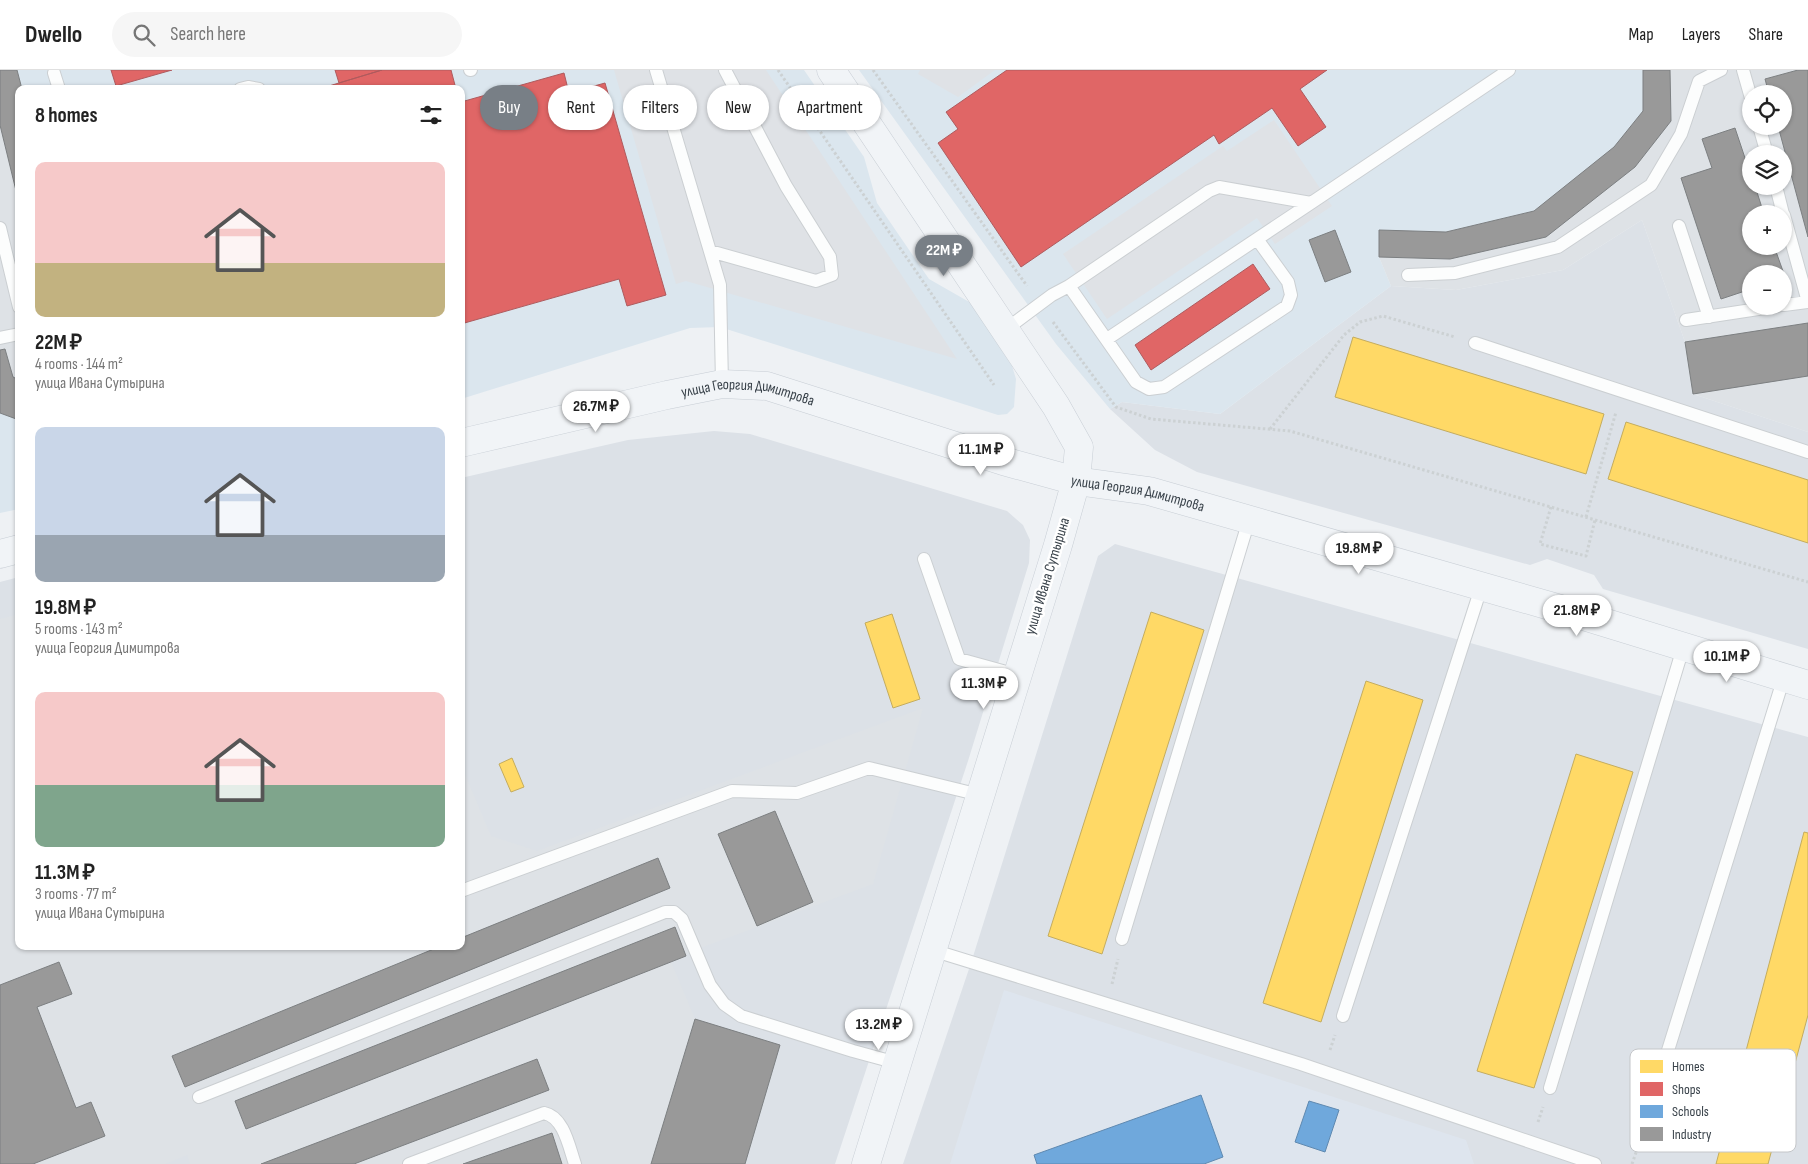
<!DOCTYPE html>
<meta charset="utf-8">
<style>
:root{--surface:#fff;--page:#f6f6f6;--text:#222;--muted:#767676;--line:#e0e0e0;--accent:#787f86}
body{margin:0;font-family:"Sofia Sans Condensed",sans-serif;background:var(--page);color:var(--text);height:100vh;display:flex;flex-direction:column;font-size:19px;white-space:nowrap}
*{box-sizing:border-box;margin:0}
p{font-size:16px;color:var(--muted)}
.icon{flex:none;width:28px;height:28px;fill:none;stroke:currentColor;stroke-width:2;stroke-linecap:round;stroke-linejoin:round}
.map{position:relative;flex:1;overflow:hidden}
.panel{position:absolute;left:15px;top:15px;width:450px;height:865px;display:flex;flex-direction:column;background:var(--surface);border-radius:10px;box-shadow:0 1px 4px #0004}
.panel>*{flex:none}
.top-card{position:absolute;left:480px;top:15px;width:475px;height:45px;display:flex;gap:10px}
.tools{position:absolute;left:1742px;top:15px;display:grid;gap:10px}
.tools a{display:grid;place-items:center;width:50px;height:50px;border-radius:50%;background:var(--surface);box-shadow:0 1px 4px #0004;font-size:25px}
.price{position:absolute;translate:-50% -42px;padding:0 11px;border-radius:18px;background:#fff;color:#222;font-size:16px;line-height:32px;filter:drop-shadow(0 1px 2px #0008)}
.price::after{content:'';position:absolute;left:50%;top:30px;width:15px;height:11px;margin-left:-8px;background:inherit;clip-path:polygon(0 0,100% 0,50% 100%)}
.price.on{background:var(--accent);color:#fff}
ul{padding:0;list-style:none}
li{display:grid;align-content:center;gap:10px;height:265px;padding:0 20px}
li span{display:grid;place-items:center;height:155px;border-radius:10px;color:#555}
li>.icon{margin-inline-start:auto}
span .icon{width:90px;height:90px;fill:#fffc;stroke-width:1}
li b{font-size:21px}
h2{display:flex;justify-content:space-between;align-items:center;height:60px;padding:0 20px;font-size:21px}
.tag{padding:0 18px;border-radius:22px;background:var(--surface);box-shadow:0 1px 4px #0004;font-size:18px;line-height:45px}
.tag.on{background:var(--accent);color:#fff}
header{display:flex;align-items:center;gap:30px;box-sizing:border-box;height:70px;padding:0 25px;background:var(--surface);border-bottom:1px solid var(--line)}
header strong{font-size:24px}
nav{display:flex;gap:28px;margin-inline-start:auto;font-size:18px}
.search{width:350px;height:45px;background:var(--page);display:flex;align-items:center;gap:12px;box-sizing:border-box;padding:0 18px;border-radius:28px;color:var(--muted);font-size:19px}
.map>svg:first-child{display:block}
.residential{fill:#dce1e7}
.commercial{fill:#dbe6ee}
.industrial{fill:#dee2e6;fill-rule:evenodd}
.education{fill:#dee5ee}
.parking{fill:#dfe2e6}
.homes{fill:#ffd966;stroke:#c4ac5e}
.shops{fill:#e06666;stroke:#ae5b5e}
.schools{fill:#6fa8dc;stroke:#5f89b0}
.industry{fill:#999;stroke:#7c7f81}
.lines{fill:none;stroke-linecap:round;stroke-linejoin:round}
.lane-casing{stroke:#cbcfd2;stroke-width:14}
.secondary-casing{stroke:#c8ced5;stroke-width:29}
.path{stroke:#ccd1d3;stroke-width:3;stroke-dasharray:2.5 2.5;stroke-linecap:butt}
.lane{stroke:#fcfdfd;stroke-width:12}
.secondary{stroke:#f1f4f7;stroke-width:28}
.labels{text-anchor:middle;stroke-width:5;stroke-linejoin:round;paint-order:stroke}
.street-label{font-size:15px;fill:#39424a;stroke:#fff}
.key{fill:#fff;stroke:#c4c6c9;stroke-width:1}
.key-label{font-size:14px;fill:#39424a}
</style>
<header>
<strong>Dwello</strong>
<div class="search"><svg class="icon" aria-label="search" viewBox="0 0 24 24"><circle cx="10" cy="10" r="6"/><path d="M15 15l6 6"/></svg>Search here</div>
<nav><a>Map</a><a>Layers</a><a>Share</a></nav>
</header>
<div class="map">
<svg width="1808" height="1094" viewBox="0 0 1808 1094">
<rect width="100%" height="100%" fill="#eef1f4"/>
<path class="residential" d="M 1642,150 L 1685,272 L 1693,324 L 1808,362 L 1808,579 L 1603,519 L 1594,505 L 1547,489 L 1530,495 L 1197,402 L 1155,380 L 1110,339 L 1122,332 L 1220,344 L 1391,216 L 1456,220 L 1563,200 Z
M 714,361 L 750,364 L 1007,441 L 1023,455 L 1030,470 L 1029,493 L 968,691 L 835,1094 L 0,1094 L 0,512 L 19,507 L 19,876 L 461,876 L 461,408 L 628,370 Z
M 1115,474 L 1808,667 L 1808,1094 L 903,1094 L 971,893 L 1098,486 Z"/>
<path class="commercial" d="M 0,0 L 804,0 L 864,87 L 877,133 L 929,209 L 971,233 L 1012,296 L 1016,309 L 1014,337 L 1007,344 L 998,345 L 720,257 L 690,258 L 461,329 L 461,19 L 19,19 L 19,439 L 0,443 Z
M 859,0 L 1643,0 L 1643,41 L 1614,77 L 1534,141 L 1446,162 L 1379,160 L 1379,187 L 1391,216 L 1220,344 L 1122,332 L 1110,339 L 1056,274 Z"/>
<path class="industrial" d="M 0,0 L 17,0 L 22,19 L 19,19 L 19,350 L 0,343 Z
M 1643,0 L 1808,0 L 1808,362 L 1693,324 L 1685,272 L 1642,150 L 1563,200 L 1456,220 L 1391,216 L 1379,187 L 1379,160 L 1446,162 L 1534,141 L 1614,77 L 1643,41 ZM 1751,24 L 1784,24 L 1784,56 L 1751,56 ZM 1751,84 L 1784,84 L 1784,116 L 1751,116 ZM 1751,144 L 1784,144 L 1784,176 L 1751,176 ZM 1751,204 L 1784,204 L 1784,236 L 1751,236 Z
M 19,544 L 19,876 L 461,876 L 461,695 L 491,766 L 537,781 L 923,638 L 873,814 L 703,877 L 671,892 L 695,949 L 651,1094 L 190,1094 L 187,1085 L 165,1094 L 0,1094 L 0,549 Z"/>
<path class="education" d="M 1004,920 L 1466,1070 L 1474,1094 L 950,1094 Z"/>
<path class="parking" d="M 614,0 L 766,0 L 957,289 L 686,211 L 676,214 Z
M 920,0 L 995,0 L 958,27 L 918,4 Z
M 1274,50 L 1332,136 L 1275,174 L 1257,148 L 1107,249 L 1063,184 L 1223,76 L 1227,81 Z"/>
<path class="homes" d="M 1353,267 L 1604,344 L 1586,404 L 1335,327 Z
M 1626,352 L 1808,410 L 1808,473 L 1608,409 Z
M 1151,542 L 1204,560 L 1102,884 L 1048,866 Z
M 892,544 L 920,629 L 893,638 L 865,553 Z
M 1366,611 L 1423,630 L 1321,952 L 1263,933 Z
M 1576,684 L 1633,702 L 1534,1018 L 1477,1001 Z
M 512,688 L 524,717 L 511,722 L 499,694 Z
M 1804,762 L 1808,763 L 1808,945 L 1768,1094 L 1716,1094 Z"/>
<path class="shops" d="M 111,0 L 172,0 L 116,16 Z
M 335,0 L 382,0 L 339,13 Z
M 382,0 L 451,0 L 456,19 L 319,19 Z
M 1007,0 L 1327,0 L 1300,19 L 1326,57 L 1298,76 L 1272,38 L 1219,74 L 1214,65 L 1021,197 L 938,73 L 958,59 L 946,42 Z
M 564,3 L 569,23 L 605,13 L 666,225 L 627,236 L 619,209 L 461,254 L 461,32 Z
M 1253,194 L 1270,219 L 1151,300 L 1135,275 Z"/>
<path class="schools" d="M 1201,1025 L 1223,1087 L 1204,1094 L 1037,1094 L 1034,1085 Z
M 1309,1031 L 1339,1040 L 1325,1082 L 1295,1072 Z"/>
<path class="industry" d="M 0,0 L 17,0 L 22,19 L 19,19 L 19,133 L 0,55 Z
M 1643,0 L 1670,0 L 1671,51 L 1635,97 L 1546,167 L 1450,189 L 1379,187 L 1379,160 L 1446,162 L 1534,141 L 1614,77 L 1643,41 Z
M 1798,0 L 1808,0 L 1808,167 L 1778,56 L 1784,56 L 1784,24 L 1769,24 L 1765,9 Z
M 1735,58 L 1751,106 L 1751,116 L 1755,116 L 1764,144 L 1751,144 L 1751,176 L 1774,176 L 1784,204 L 1751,204 L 1751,219 L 1721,229 L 1681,108 L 1712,98 L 1702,69 Z
M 1335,160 L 1351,202 L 1325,212 L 1309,170 Z
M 1808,253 L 1808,306 L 1693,324 L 1685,272 Z
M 5,279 L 13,307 L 19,310 L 19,350 L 0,343 L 0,280 Z
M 775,741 L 813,832 L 757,856 L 718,764 Z
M 658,788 L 670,818 L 185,1017 L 172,986 L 441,876 L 461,876 L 461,868 Z
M 675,857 L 686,886 L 246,1059 L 235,1031 Z
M 59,892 L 72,924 L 37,937 L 76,1038 L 91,1032 L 105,1066 L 33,1094 L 0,1094 L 0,915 Z
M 695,949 L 780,975 L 745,1094 L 651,1094 Z
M 537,989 L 549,1020 L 354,1094 L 261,1094 Z
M 552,1063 L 562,1094 L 463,1094 Z"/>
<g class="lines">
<g class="lane-casing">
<path id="lane" d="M 470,0 L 471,0
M 656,0 L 720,215 L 722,314
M 1743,0 L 1751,28
M 54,3 L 59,19
M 240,19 L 248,17 L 259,19
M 1759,56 L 1767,84
M 1776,116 L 1783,144
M 1784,145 L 1808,232
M 1679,156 L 1709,247
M 0,158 L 19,237
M 710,181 L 816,211 L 832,205 L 830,187 L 786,116 L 725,0
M 1408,205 L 1455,203 L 1558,177 L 1651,115 L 1681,64 L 1699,11 L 1721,0
M 1069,216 L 1136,312 L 1149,319 L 1164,317 L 1287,236 L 1291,225 L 1288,212 L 1257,169
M 1784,235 L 1808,232
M 1686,250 L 1778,236
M 1005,260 L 1052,225 L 1069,216 L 1209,121 L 1219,117 L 1311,133 L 1509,0
M 0,268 L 19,264
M 1107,269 L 1311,133
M 1475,273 L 1808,382
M 924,489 L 959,589 L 1017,605
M 461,821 L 732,721 L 797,723 L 869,698 L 980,725
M 1122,869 L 1249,450
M 932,880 L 1301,994 L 1595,1094
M 1343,946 L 1481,518
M 1550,1018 L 1683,578
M 199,1027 L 665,842 L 674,842 L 682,849 L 710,915 L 724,934 L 741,946 L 853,981 L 897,993
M 1647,1048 L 1784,607
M 409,1094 L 544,1043 C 564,1047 569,1077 575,1094"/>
</g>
<g class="secondary-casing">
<g id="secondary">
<path d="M 831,0 L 1056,336 L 1079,377 L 1076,411 L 1058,475 L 866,1094"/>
<path id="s1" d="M 461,373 L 667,325 L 722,314 L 767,316 L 1003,391 L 1076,411 L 1149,421 L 1564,540 L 1808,615"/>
<path d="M 0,484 L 19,479"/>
</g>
</g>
<path class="path" d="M 778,0 L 994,315
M 873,0 L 1027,216
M 1053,252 L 1116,337 L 1151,349 L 1290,361 L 1808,512
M 1270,359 L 1344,265 L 1360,252 L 1383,246 L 1455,267
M 1551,437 L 1540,474 L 1586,486 L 1595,450
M 1586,447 L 1616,342
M 1112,914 L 1118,889
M 1330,980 L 1335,965
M 1538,1052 L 1543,1037
M 1632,1094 L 1641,1068"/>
<use href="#lane" class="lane"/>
<use href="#secondary" class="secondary"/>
</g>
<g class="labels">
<g class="street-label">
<text dy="5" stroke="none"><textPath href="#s1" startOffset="294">улица Георгия Димитрова</textPath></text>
<text dy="5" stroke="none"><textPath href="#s1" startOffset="699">улица Георгия Димитрова</textPath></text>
<text transform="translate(1047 506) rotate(-73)" y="5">улица Ивана Сутырина</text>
</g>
</g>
<rect x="1630" y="979" width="166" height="103" rx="8" class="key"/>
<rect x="1640" y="990" width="23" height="13" fill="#ffd966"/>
<rect x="1640" y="1012" width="23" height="14" fill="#e06666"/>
<rect x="1640" y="1035" width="23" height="13" fill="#6fa8dc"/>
<rect x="1640" y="1057" width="23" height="14" fill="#999"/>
<g class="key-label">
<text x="1672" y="1001">Homes</text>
<text x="1672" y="1024">Shops</text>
<text x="1672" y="1046">Schools</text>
<text x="1672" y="1069">Industry</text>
</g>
</svg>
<div class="tools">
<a><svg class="icon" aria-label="locate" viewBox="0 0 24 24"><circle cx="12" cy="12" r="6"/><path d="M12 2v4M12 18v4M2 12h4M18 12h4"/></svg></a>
<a><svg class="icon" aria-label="layers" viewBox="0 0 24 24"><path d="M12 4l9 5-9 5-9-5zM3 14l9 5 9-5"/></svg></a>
<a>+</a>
<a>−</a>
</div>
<b class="price on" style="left:944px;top:207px">22M ₽</b>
<b class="price" style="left:596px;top:363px">26.7M ₽</b>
<b class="price" style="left:981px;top:406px">11.1M ₽</b>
<b class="price" style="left:1359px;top:505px">19.8M ₽</b>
<b class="price" style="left:1577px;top:567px">21.8M ₽</b>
<b class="price" style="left:1727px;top:613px">10.1M ₽</b>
<b class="price" style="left:984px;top:640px">11.3M ₽</b>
<b class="price" style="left:879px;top:981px">13.2M ₽</b>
<div class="top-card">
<a class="tag on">Buy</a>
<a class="tag">Rent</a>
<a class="tag">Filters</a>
<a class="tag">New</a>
<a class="tag">Apartment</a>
</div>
<section class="panel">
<h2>8 homes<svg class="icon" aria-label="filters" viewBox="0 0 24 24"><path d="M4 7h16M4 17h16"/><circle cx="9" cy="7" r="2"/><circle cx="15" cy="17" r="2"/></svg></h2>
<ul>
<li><span style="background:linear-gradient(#f6c9c9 65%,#c2b280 0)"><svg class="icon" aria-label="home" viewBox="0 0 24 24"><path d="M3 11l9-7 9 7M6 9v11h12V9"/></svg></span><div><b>22M ₽</b><p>4 rooms · 144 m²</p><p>улица Ивана Сутырина</p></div></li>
<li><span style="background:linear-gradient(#c9d6e8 70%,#9aa5b1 0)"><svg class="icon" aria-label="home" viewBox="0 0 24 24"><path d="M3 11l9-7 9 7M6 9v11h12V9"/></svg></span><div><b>19.8M ₽</b><p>5 rooms · 143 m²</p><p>улица Георгия Димитрова</p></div></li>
<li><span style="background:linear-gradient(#f6c9c9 60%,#7fa58c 0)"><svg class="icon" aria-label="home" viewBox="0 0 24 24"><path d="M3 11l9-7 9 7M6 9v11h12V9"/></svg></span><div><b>11.3M ₽</b><p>3 rooms · 77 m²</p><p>улица Ивана Сутырина</p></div></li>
</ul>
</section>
</div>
